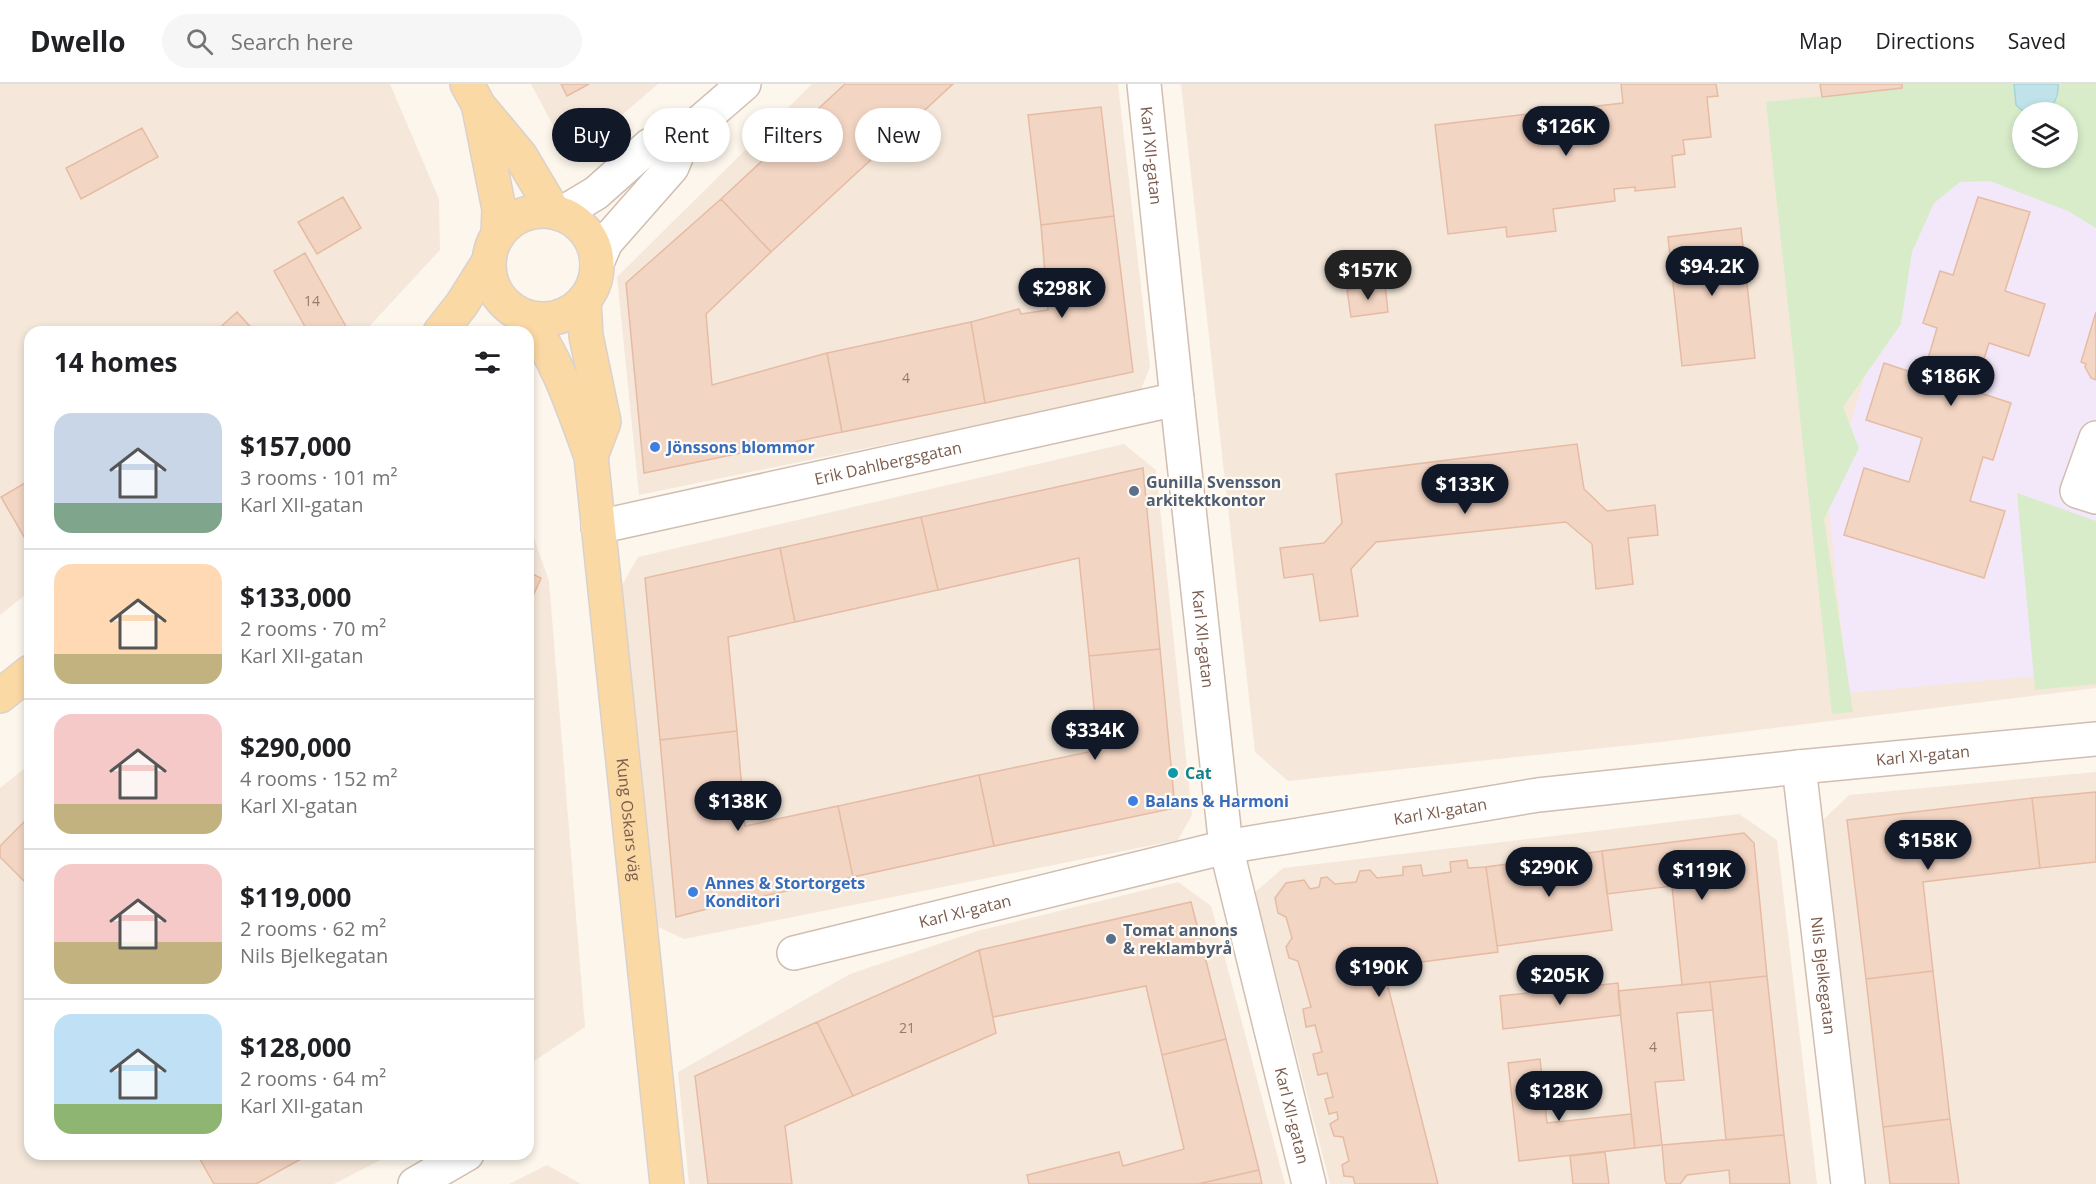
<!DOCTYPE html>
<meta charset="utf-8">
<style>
:root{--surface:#fff;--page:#f6f6f6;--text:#202124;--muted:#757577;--line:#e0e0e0;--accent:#111827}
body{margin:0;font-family:"Open Sans",sans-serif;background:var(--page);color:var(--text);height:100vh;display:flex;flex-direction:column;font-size:22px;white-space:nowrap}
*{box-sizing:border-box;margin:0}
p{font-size:20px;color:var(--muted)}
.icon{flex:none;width:33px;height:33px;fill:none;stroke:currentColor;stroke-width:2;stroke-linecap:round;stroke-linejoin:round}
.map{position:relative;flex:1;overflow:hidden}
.sheet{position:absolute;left:24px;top:242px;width:510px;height:834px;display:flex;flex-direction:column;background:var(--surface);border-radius:18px;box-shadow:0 3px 9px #0003}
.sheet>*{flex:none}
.guide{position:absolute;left:552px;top:24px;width:570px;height:54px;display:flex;gap:12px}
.fabs{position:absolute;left:2012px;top:18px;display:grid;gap:12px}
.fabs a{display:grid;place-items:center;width:66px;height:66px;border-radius:50%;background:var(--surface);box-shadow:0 3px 9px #0003;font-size:30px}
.price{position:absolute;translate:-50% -51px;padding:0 14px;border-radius:21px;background:var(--accent);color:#fff;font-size:20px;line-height:39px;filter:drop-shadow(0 2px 3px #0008)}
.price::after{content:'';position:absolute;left:50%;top:36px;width:18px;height:14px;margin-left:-9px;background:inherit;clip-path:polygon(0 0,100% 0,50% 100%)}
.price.selected{background:#222;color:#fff}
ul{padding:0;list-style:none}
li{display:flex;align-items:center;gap:18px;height:150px;padding:0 30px}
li+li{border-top:2px solid var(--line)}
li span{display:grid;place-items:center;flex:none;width:168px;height:120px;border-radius:18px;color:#555}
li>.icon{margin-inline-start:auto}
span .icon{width:72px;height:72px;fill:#fffc;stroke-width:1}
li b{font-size:26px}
h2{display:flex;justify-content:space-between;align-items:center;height:72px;padding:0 30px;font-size:26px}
.tag{padding:0 21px;border-radius:27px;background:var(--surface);box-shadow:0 3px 9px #0003;font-size:21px;line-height:54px}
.tag.selected{background:var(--accent);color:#fff}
header{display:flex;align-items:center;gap:36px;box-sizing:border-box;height:84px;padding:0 30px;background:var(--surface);border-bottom:2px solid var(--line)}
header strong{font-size:28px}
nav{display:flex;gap:33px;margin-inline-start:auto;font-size:21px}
.search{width:420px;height:54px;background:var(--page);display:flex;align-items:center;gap:15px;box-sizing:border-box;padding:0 21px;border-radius:33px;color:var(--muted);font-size:22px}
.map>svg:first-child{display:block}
.residential{fill:#f5e8da;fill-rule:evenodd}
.education{fill:#f3e8fa}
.green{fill:#d8ecc9;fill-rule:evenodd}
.water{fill:#bfe3e8;stroke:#a5d3da;stroke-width:1.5}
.building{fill:#f3d5c3;stroke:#e6bba3;stroke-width:1.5}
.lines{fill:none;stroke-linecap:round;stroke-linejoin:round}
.minor-casing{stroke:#d1beb0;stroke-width:36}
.major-casing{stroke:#dad1cd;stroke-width:36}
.minor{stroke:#fff;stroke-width:33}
.major{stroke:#fbd9a5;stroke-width:33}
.shop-dot{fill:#3f7fe0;stroke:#fffaf3;stroke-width:2}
.service-dot{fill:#5c6f8a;stroke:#fffaf3;stroke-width:2}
.culture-dot{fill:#0f9aa8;stroke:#fffaf3;stroke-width:2}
.labels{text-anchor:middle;stroke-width:4.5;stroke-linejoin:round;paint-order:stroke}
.number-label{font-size:14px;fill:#987a6a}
.street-label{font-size:16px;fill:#7a5c4d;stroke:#fffaf3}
.shop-label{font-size:16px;font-weight:bold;fill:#366cbe;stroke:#fffaf3;text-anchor:start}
.service-label{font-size:16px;font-weight:bold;fill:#4e5e75;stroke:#fffaf3;text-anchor:start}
.culture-label{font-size:16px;font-weight:bold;fill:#0d838f;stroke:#fffaf3;text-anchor:start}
</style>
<header>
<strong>Dwello</strong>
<div class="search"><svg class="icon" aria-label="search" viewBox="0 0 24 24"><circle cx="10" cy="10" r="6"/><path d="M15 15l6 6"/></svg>Search here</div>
<nav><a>Map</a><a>Directions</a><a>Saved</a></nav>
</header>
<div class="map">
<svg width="2096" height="1100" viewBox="0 0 2096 1100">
<rect width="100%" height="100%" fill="#fdf6ec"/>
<path class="residential" d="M 0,0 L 390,0 L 439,115 L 440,166 L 365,247 L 30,248 L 30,507 L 0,531 Z
M 531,0 L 658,0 L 594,55 L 556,47 Z
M 812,0 L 1118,0 L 1150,283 L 1140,308 L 639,411 L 617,193 Z
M 1181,0 L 2096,0 L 2096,604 L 1661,658 L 1288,697 L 1255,668 ZM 2022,28 L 2067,28 L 2067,74 L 2022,74 Z
M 1124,360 L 1156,386 L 1192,731 L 1178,756 L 684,855 L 658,843 L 622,501 L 638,473 Z
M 528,437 L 549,497 L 585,943 L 528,981 Z
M 30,680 L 30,1070 L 392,1070 L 334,1100 L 0,1100 L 0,704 Z
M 2096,688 L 2096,1100 L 1865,1100 L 1823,736 L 1849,711 Z
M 1739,730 L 1777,756 L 1817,1100 L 1330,1100 L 1255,808 L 1283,784 Z
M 1178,798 L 1211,822 L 1285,1100 L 689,1100 L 678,988 L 850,890 L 977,847 Z
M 547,1081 L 581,1100 L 509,1100 Z"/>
<path class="education" d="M 2096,0 L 2096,589 L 2024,593 L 1848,609 L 1828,415 L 1935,57 L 2084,133 Z"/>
<path class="green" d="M 1902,0 L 2096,0 L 2096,144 L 2068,127 L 1990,97 L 1960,98 L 1934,119 L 1912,168 L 1901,240 L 1843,323 L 1859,364 L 1824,435 L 1853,628 L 1832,630 L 1766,18 L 1902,4 ZM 2022,28 L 2067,28 L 2067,74 L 2022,74 Z
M 2017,409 L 2096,437 L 2096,600 L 2035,606 Z"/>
<path class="water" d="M 2014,0 L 2058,0 C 2059,12 2055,20 2046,28 L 2024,28 L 2016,21 Z"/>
<path class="building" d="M 561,0 L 589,0 L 567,12 Z
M 845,0 L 953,0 L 771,168 L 721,115 Z
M 1621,0 L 1716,0 L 1718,12 L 1707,13 L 1711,53 L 1683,56 L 1685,70 L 1672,72 L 1675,103 L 1635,107 L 1635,103 L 1614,105 L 1615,117 L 1553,125 L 1556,147 L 1507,153 L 1506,143 L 1448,150 L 1435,41 L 1623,19 Z
M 1820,0 L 1902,0 L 1902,4 L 1822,13 Z
M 1101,23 L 1114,132 L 1041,141 L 1028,31 Z
M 142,44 L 158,73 L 81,115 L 66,84 Z
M 343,113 L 361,144 L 317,170 L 298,138 Z
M 1978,113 L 2030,128 L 2005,207 L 2045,220 L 2029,272 L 1989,259 L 1974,307 L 2011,319 L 1993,376 L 1983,373 L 1970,417 L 2005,427 L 1984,494 L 1844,451 L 1864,384 L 1909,398 L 1922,354 L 1866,336 L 1884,279 L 1923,292 L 1937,244 L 1923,239 L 1940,187 L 1953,191 Z
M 721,115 L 771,168 L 706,230 L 712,301 L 827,269 L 842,348 L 644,389 L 626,199 Z
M 1114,132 L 1133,288 L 985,319 L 971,238 L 1019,225 L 1021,230 L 1048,226 L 1041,141 Z
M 1741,144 L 1755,274 L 1682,282 L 1668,153 Z
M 305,169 L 349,248 L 308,248 L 274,187 Z
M 1385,201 L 1388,228 L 1351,233 L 1347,206 Z
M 237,228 L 255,248 L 215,248 Z
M 2096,228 L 2096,296 L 2091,294 L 2085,283 L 2086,280 L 2081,278 Z
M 971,238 L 985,319 L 842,348 L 827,269 Z
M 1577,360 L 1584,405 L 1607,427 L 1655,421 L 1658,451 L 1628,454 L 1633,500 L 1596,505 L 1592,460 L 1566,438 L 1376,458 L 1351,485 L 1358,532 L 1320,537 L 1313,490 L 1284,494 L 1280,464 L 1324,459 L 1342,439 L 1336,390 Z
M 1143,384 L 1160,565 L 1089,572 L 1079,474 L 938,506 L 921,433 Z
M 30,396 L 30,463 L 1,413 Z
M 921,433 L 938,506 L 795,538 L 780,464 Z
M 780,464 L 795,538 L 728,553 L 737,647 L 660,656 L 645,494 Z
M 528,488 L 541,494 L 528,523 Z
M 1160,565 L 1175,724 L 994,762 L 979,691 L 1098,666 L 1089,572 Z
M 737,647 L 745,742 L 838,722 L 853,793 L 726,820 L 676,833 L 660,656 Z
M 979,691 L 994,762 L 853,793 L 838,722 Z
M 2096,708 L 2096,778 L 2040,784 L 2032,714 Z
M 2032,714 L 2040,784 L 1923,798 L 1933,887 L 1866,895 L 1847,736 Z
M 30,732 L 30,803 L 0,773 L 0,762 Z
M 1744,749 L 1754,759 L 1767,892 L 1682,901 L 1672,802 L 1607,810 L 1602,767 Z
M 1602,767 L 1612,846 L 1497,862 L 1486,783 Z
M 1467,776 L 1468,784 L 1486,783 L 1498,868 L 1383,883 L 1438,1100 L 1355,1100 L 1353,1093 L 1344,1092 L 1342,1081 L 1349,1077 L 1343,1053 L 1334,1052 L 1330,1040 L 1338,1035 L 1337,1028 L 1329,1030 L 1325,1015 L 1333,1013 L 1327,989 L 1318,991 L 1313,970 L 1322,968 L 1315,941 L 1306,943 L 1303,925 L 1311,923 L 1298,877 L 1289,874 L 1286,863 L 1292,854 L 1286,833 L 1278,829 L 1275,814 L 1286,799 L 1304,796 L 1310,805 L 1319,803 L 1321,794 L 1327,793 L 1335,800 L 1356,798 L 1360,787 L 1370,786 L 1377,794 L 1403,791 L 1403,783 L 1421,781 L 1423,792 L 1451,788 L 1450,778 Z
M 1191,818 L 1226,955 L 1162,971 L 1146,902 L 993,933 L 979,866 Z
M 979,866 L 996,949 L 853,1012 L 817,938 Z
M 1933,887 L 1950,1035 L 1883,1043 L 1866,895 Z
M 1767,892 L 1784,1051 L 1726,1056 L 1710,898 Z
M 1710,898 L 1713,926 L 1677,929 L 1684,996 L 1655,998 L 1662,1061 L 1635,1064 L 1618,907 Z
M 1618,899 L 1621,931 L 1503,945 L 1500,912 Z
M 817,938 L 853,1012 L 785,1042 L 792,1100 L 708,1100 L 695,992 Z
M 1226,955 L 1259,1086 L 1198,1100 L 1029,1100 L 1027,1091 L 1119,1068 L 1123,1082 L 1184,1065 L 1162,971 Z
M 1540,975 L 1547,1039 L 1631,1030 L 1635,1064 L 1519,1077 L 1508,979 Z
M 1950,1035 L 1959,1100 L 1890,1100 L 1883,1043 Z
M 1784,1051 L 1790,1100 L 1730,1100 L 1729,1086 L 1687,1091 L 1680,1100 L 1667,1100 L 1665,1096 L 1662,1061 Z
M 1605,1068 L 1609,1100 L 1573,1100 L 1570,1072 Z
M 197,1070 L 310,1070 L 256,1100 L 214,1100 Z
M 1259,1086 L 1262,1100 L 1198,1100 Z"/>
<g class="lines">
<g class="minor-casing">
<g id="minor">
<path id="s1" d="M 1144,0 L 1177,315 L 1226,763 L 1309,1100"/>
<path d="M 561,130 L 596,109 L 650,61 L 685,51 L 744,0"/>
<path d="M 597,179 L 606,158 L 672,83 L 685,51"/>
<path d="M 2096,354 L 2077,407 L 2096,413"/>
<path id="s2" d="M 598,443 L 1177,315"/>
<path id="s3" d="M 1799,683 L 1848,1100"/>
<path id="s4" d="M 794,869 L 1226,763 L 1538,711 L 1799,683 L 2096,655"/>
<path d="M 415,1100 L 467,1070"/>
</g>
</g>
<g class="major-casing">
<g id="major">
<path d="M 467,0 L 479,22 L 520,71 L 554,128"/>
<path d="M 479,24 L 499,125 L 498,151"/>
<circle cx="543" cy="181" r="54"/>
<path d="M 584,217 L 586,252 L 604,338 L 591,372"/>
<path id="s5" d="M 527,233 C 559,279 572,321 591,372 L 667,1100"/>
<path d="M 440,248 L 462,220 L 489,177"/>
<path d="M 0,612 L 30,588"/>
</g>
</g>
<use href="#minor" class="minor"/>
<use href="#major" class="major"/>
</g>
<g class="shop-dot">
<circle cx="655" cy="363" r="6"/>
<circle cx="1133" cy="717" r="6"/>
<circle cx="693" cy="808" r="6"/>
</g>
<g class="service-dot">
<circle cx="1134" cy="407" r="6"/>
<circle cx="1111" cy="855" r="6"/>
</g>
<circle class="culture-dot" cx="1173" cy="689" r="6"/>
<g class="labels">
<g class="number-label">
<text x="312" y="222">14</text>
<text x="906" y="299">4</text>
<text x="907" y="949">21</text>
<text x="1653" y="968">4</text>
</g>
<g class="street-label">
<text dy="6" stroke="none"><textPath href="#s1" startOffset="72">Karl XII-gatan</textPath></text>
<text dy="6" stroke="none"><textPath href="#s2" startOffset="297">Erik Dahlbergsgatan</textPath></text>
<text dy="6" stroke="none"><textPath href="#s1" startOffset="558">Karl XII-gatan</textPath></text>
<text dy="6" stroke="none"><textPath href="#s4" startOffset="1148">Karl XI-gatan</textPath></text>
<text dy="6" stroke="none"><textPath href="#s4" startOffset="662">Karl XI-gatan</textPath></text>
<text dy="6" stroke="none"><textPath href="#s5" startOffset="519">Kung Oskars väg</textPath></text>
<text dy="6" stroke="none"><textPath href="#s4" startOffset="176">Karl XI-gatan</textPath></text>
<text dy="6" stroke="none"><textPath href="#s3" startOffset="210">Nils Bjelkegatan</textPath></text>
<text dy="6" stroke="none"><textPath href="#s1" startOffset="1044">Karl XII-gatan</textPath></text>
</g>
<g class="shop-label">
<text x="667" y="369">Jönssons blommor</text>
<text x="1145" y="723">Balans &amp; Harmoni</text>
<text x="705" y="805">Annes &amp; Stortorgets<tspan x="705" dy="18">Konditori</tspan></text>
</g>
<g class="service-label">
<text x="1146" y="404">Gunilla Svensson<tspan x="1146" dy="18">arkitektkontor</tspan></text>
<text x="1123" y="852">Tomat annons<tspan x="1123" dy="18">&amp; reklambyrå</tspan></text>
</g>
<g class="culture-label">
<text x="1185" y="695">Cat</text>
</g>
</g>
</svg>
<div class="fabs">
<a><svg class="icon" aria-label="layers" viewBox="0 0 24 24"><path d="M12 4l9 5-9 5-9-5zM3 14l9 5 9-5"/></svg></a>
</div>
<b class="price" style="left:1566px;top:73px">$126K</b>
<b class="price" style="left:1712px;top:213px">$94.2K</b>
<b class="price selected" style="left:1368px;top:217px">$157K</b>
<b class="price" style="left:1062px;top:235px">$298K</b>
<b class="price" style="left:1951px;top:323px">$186K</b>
<b class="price" style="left:1465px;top:431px">$133K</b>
<b class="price" style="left:1095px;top:677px">$334K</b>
<b class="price" style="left:738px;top:748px">$138K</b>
<b class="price" style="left:1928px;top:787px">$158K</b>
<b class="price" style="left:1549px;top:814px">$290K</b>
<b class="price" style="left:1702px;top:817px">$119K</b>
<b class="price" style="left:1379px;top:914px">$190K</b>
<b class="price" style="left:1560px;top:922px">$205K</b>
<b class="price" style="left:1559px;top:1038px">$128K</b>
<div class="guide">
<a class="tag selected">Buy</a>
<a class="tag">Rent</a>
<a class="tag">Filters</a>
<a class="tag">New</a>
</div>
<section class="sheet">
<h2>14 homes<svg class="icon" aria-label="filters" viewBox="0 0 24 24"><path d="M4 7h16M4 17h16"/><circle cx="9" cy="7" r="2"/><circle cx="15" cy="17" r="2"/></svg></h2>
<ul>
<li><span style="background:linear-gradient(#c9d6e8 75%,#7fa58c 0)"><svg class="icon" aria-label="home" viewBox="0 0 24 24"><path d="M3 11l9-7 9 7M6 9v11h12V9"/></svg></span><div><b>$157,000</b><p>3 rooms · 101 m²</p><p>Karl XII-gatan</p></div></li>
<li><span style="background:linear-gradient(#ffd9b3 75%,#c2b280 0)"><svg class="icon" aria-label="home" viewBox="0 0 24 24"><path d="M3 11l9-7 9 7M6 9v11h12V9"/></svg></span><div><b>$133,000</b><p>2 rooms · 70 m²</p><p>Karl XII-gatan</p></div></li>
<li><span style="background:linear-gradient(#f6c9c9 75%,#c2b280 0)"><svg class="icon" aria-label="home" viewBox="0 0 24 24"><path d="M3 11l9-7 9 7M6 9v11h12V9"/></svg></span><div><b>$290,000</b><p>4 rooms · 152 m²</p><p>Karl XI-gatan</p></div></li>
<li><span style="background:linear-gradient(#f6c9c9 65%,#c2b280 0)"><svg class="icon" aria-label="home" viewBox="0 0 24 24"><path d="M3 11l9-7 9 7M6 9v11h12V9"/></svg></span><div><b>$119,000</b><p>2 rooms · 62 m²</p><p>Nils Bjelkegatan</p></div></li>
<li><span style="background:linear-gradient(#bfe0f5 75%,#8fb573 0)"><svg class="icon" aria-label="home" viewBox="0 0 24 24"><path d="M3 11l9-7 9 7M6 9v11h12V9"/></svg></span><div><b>$128,000</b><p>2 rooms · 64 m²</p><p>Karl XII-gatan</p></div></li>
</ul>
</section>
</div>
